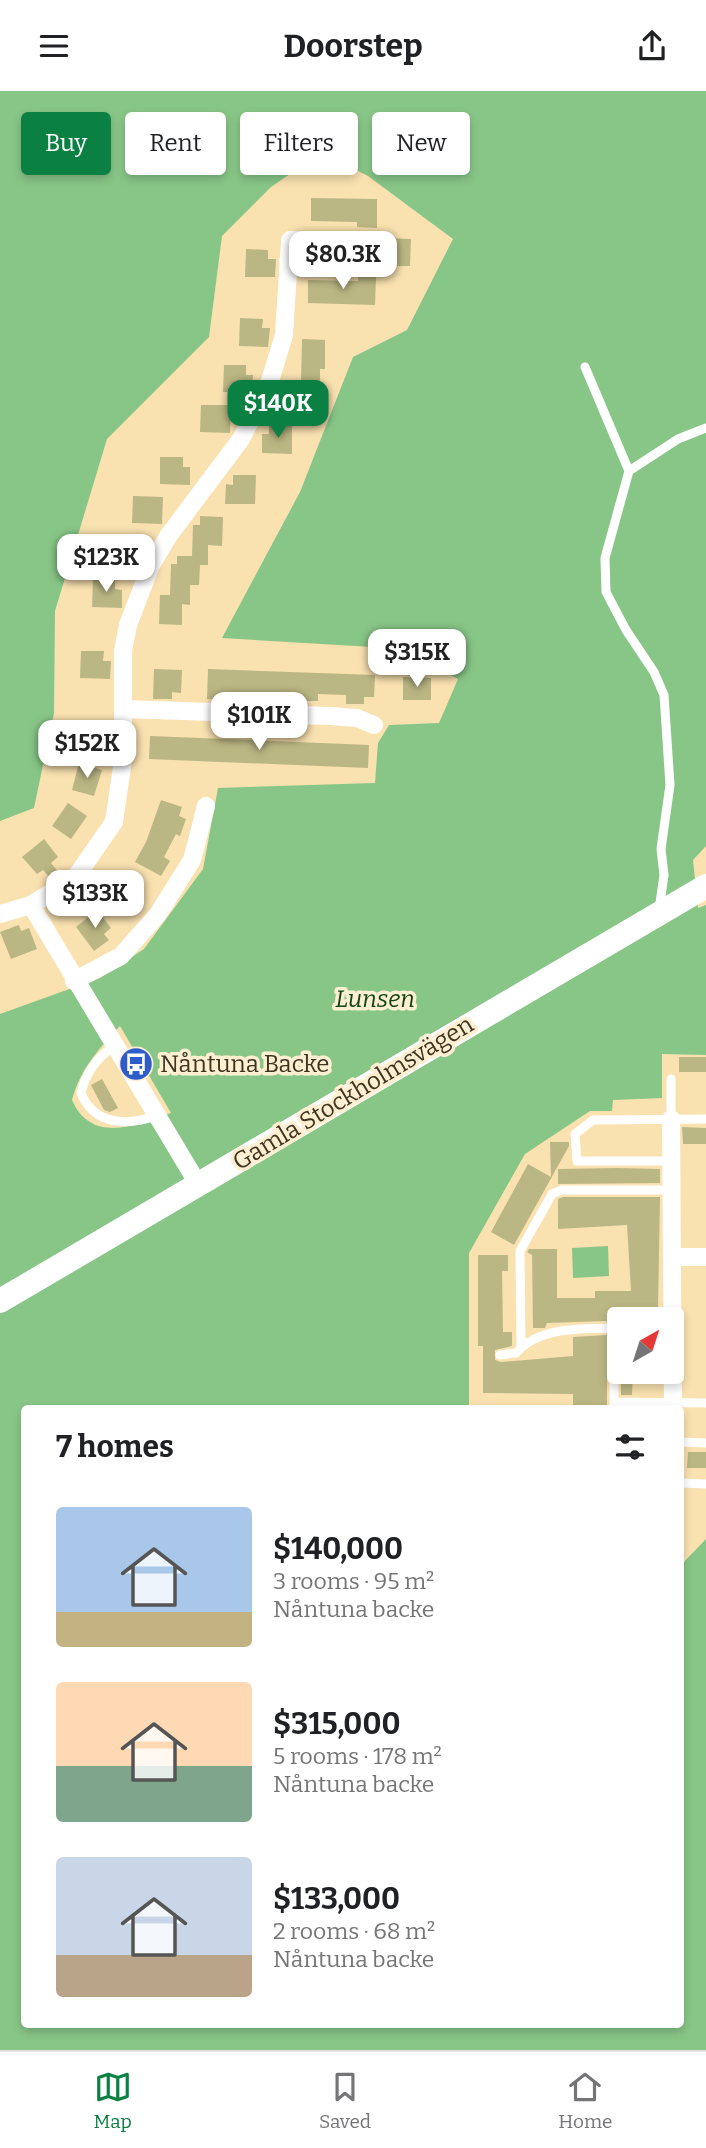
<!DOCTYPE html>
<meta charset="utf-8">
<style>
:root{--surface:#fff;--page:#f2f2f2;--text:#202124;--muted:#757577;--line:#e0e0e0;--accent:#0b8043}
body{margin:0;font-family:Bitter,serif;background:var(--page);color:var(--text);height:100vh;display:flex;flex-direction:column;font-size:26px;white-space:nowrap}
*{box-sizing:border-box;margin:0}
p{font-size:23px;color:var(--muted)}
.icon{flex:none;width:38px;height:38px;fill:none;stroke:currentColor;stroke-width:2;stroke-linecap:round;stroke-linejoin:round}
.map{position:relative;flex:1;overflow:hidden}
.panel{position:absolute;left:21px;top:1314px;width:663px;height:623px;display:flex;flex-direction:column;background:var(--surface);border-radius:7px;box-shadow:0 4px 10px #0003}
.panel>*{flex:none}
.guide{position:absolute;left:21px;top:21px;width:665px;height:63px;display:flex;gap:14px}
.needle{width:46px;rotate:39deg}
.buttons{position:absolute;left:607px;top:1216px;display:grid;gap:14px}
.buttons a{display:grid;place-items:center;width:77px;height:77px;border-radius:7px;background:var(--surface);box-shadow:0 4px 10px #0003;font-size:35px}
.price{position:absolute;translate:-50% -60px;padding:0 16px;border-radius:14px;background:#fff;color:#222;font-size:23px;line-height:46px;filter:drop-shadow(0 2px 4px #0008)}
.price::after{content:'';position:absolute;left:50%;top:42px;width:21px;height:16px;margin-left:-10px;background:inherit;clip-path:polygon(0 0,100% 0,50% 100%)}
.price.on{background:var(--accent);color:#fff}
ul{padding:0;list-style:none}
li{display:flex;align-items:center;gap:21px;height:175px;padding:0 35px}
li span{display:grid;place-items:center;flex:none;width:196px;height:140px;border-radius:7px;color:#555}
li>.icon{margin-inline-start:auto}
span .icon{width:84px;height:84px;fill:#fffc;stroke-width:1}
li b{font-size:30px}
h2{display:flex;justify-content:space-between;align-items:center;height:84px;padding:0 35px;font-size:30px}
.tag{padding:0 24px;border-radius:7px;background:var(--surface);box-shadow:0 4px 10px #0003;font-size:24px;line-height:63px}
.tag.on{background:var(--accent);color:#fff}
header{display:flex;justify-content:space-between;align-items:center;height:91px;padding:0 35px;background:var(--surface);font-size:32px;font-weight:700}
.menu{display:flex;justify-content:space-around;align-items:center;height:98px;border-top:2px solid var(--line);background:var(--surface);font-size:19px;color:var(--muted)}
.menu a{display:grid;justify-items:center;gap:4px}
.menu .on{color:var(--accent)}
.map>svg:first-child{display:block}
.green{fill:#88c687;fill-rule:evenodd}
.building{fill:#bbb784}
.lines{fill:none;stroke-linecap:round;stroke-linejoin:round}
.lane{stroke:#fff;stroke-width:9}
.street{stroke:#fff;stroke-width:18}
.secondary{stroke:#fff;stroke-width:24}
.labels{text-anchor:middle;stroke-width:7;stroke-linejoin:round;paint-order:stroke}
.park-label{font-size:24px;font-style:italic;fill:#0e4612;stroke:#feefd2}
.poi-label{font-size:24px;fill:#3e3521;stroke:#feefd2;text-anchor:start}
.street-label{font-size:24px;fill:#3e3521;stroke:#feefd2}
</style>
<header><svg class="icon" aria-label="menu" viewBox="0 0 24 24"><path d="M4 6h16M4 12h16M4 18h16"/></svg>Doorstep<svg class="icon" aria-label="share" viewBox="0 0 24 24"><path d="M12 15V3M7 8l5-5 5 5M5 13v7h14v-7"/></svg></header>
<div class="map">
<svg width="706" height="1959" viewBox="0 0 706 1959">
<rect width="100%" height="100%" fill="#f9e1b0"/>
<path class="green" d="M 0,0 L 706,0 L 706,755 L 693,769 L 698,817 L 706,814 L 706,964 L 662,963 L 662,1007 L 613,1009 L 612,1020 L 590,1020 L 525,1063 L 469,1162 L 469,1318 L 24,1318 L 24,1934 L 681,1934 L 681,1474 L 706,1448 L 706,1959 L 0,1959 L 0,923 L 100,887 L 144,858 L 203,778 L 218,697 L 375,692 L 378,652 L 389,634 L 439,632 L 458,588 L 406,558 L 222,547 L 300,401 L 353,266 L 407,239 L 453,148 L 368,85 L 330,66 L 300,76 L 271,96 L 222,145 L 209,246 L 107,348 L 55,520 L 54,622 L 34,717 L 0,730 ZM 120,935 L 171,1022 C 136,1035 91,1053 72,1009 C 81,977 98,959 120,935 Z
M 608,1155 L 609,1185 L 573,1187 L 572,1157 Z"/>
<path class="building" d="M 311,107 L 377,108 L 377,137 L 357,136 L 357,131 L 311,130 Z
M 383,147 L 411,148 L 410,175 L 382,175 Z
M 246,158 L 268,159 L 268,168 L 276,168 L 275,186 L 245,186 Z
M 358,184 L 376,185 L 375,214 L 308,212 L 308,189 L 358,190 Z
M 240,227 L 263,228 L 262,237 L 270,237 L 268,256 L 239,255 Z
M 302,248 L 325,249 L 325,278 L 320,278 L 320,301 L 312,300 L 311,320 L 288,320 L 289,291 L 301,291 Z
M 224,274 L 246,274 L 246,284 L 253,284 L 252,302 L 223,301 Z
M 201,314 L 231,314 L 230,342 L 200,341 Z
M 269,333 L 292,333 L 292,363 L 262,362 L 262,343 L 269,343 Z
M 160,366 L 183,366 L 183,376 L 190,376 L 190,394 L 160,393 Z
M 233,384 L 256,384 L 255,413 L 225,413 L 226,393 L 233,394 Z
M 133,405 L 163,406 L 162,433 L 132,432 Z
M 200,425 L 223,426 L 222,455 L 208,454 L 208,474 L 200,474 L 199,494 L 190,494 L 190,514 L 182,513 L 182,534 L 159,533 L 160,504 L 170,504 L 171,473 L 177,473 L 177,465 L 192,465 L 193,434 L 200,434 Z
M 112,446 L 142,447 L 139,474 L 111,473 Z
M 93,488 L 115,489 L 115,498 L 122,499 L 122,517 L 92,516 Z
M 81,560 L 104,560 L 103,570 L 111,570 L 110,588 L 80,587 Z
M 154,578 L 182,579 L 181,602 L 172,601 L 172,608 L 153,608 Z
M 208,578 L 375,584 L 374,606 L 364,606 L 364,613 L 346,613 L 346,604 L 318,603 L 318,610 L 300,610 L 300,603 L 273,602 L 272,609 L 254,609 L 254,602 L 226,601 L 225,609 L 207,608 Z
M 403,586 L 431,587 L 431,609 L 403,609 Z
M 80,629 L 103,630 L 103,639 L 110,639 L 109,657 L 79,656 Z
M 150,645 L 369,654 L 368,677 L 149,668 Z
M 79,672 L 102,679 L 94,705 L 72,699 Z
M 161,709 L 182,716 L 179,725 L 186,728 L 180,745 L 176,743 L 164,766 L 170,770 L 161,785 L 135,771 L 146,751 Z
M 68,712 L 87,725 L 71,748 L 52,735 Z
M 44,748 L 58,766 L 51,772 L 60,783 L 51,788 L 43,779 L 37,783 L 22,766 Z
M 126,785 L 143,800 L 137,807 L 143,811 L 131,825 L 108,806 Z
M 97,819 L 111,837 L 104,843 L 109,849 L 94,860 L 76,836 Z
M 19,834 L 21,840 L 29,837 L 37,858 L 11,868 L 0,841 Z
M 679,966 L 706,966 L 706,981 L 679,981 Z
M 102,988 L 118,1017 L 110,1021 L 104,1019 L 91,994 Z
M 682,1036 L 706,1037 L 706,1053 L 683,1053 Z
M 550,1051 L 569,1051 L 569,1055 L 514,1154 L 491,1141 L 528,1073 L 551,1086 Z
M 617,1077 L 660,1078 L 660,1092 L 558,1093 L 558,1078 Z
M 563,1106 L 660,1106 L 658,1216 L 661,1216 L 661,1228 L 547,1232 L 545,1237 L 533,1237 L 532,1164 L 527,1161 L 529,1158 L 557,1158 L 557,1207 L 595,1207 L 595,1200 L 631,1200 L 627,1134 L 558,1138 L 558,1108 Z
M 478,1164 L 508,1164 L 508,1180 L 502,1180 L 503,1241 L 512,1241 L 512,1255 L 495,1259 L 495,1269 L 501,1271 L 573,1265 L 573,1246 L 607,1244 L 607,1318 L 573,1318 L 573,1303 L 483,1302 L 483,1255 L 478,1255 Z
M 621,1281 L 633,1281 L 632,1304 L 621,1304 Z
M 688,1361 L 706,1361 L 706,1377 L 687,1377 Z"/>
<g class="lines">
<path class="lane" d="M 585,276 L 629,380 L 605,467 L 606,501 L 626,539 L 654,581 L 664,604 L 670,694 L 661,758 L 664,784 L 659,819
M 629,380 L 678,348 L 706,337
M 115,954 C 97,967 86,981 81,1002 C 94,1034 126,1035 156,1025
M 671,1028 L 671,988
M 671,1070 L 577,1070 L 575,1043 L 593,1029 L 706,1028
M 614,1237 L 614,1318
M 521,1256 L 520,1160 L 552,1103 L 562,1099 L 672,1099
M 500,1264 L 516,1262 C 541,1234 586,1238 620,1237
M 614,1311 L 706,1312
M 681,1351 L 706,1352
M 681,1392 L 706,1393"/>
<path class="street" d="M 125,618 L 330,625 L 357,627 L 374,634
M 31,814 L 198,1093
M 0,823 L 31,814 L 75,787 L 114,731 L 123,669 L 123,560 L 128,534 L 151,474 L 169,444 L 241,348 L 269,293 L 284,244 L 290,149 L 366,152 L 367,170 L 288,170
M 74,890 L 121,865 L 158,823 L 192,769 L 206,715
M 671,1028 L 673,1318
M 672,1166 L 706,1166"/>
<path class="secondary" d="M 0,1210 L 706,795"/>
</g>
<defs>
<g id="bus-disc" transform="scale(1.75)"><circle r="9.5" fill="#2e5ccb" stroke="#feefd2"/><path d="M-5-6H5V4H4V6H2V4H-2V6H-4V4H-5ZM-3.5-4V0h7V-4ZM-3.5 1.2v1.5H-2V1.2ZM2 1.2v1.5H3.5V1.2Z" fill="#fff"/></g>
</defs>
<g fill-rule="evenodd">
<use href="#bus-disc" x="136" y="973"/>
</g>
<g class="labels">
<g class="park-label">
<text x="375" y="916">Lunsen</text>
</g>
<g class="poi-label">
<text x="160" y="981">Nåntuna Backe</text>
</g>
<g class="street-label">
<text transform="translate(353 1002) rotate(-31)" y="8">Gamla Stockholmsvägen</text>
</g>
</g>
</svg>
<div class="buttons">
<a><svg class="needle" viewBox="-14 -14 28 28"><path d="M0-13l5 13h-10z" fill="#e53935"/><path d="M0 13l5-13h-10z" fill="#757577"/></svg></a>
</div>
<b class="price" style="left:343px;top:200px">$80.3K</b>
<b class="price on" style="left:278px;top:349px">$140K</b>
<b class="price" style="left:106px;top:503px">$123K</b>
<b class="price" style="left:417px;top:598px">$315K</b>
<b class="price" style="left:259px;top:661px">$101K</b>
<b class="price" style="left:87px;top:689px">$152K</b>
<b class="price" style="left:95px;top:839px">$133K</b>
<div class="guide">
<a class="tag on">Buy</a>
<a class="tag">Rent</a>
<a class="tag">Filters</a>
<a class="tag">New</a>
</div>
<section class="panel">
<h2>7 homes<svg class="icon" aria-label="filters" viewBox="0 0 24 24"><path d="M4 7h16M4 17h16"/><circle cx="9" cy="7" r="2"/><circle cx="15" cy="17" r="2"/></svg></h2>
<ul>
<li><span style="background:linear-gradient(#a9c7e8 75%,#c2b280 0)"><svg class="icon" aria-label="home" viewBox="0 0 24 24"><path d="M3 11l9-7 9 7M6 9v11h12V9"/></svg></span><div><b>$140,000</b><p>3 rooms · 95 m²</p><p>Nåntuna backe</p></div></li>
<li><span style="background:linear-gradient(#ffd9b3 60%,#7fa58c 0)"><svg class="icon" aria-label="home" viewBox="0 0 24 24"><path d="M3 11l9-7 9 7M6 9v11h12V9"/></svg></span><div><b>$315,000</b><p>5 rooms · 178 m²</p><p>Nåntuna backe</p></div></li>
<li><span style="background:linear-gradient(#c9d6e8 70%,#b9a48a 0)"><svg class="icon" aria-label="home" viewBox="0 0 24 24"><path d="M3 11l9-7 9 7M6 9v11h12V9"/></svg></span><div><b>$133,000</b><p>2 rooms · 68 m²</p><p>Nåntuna backe</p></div></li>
</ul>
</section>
</div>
<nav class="menu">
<a class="on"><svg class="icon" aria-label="map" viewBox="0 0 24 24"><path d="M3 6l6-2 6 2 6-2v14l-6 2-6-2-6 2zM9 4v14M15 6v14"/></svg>Map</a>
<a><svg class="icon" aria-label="saved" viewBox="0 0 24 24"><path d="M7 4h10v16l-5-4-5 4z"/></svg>Saved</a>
<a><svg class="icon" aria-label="home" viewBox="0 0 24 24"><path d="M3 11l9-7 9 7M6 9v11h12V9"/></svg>Home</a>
</nav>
